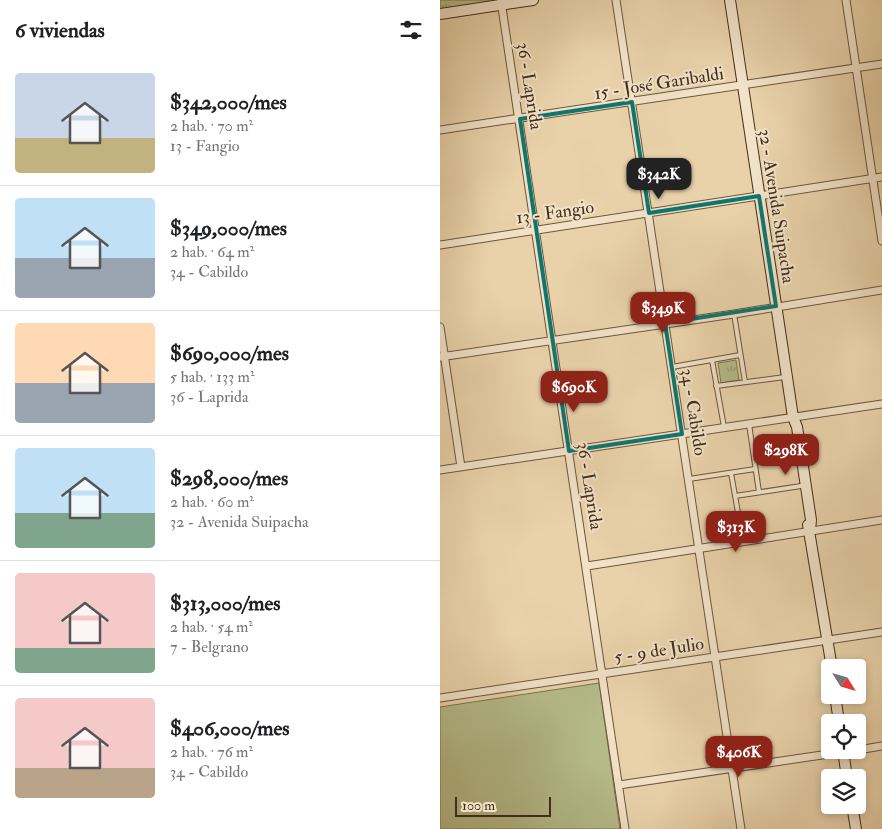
<!DOCTYPE html>
<html lang="es">
<meta charset="utf-8">
<style>
:root{--surface:#fff;--page:#f6f6f6;--text:#202124;--muted:#757577;--line:#e0e0e0;--accent:#8f2418}
body{margin:0;font-family:"IM FELL Double Pica",serif;background:var(--page);color:var(--text);height:100vh;display:flex;flex-direction:column;font-size:19px;white-space:nowrap}
*{box-sizing:border-box;margin:0}
p{font-size:16px;color:var(--muted)}
.icon{flex:none;width:28px;height:28px;fill:none;stroke:currentColor;stroke-width:2;stroke-linecap:round;stroke-linejoin:round}
.map{position:relative;flex:1;overflow:hidden}
.side{display:flex;flex-direction:column;background:var(--surface);width:440px}
.side>*{flex:none}
.needle{width:32px;rotate:127deg}
.buttons{position:absolute;left:381px;top:659px;display:grid;gap:10px}
.buttons a{display:grid;place-items:center;width:45px;height:45px;border-radius:5px;background:var(--surface);box-shadow:0 2px 8px #0003;font-size:25px}
.scale{position:absolute;left:15px;bottom:12px;width:96px;box-sizing:border-box;padding-left:5px;border:2px solid #432c19;border-top:0;font-size:14px;line-height:18px;white-space:nowrap;color:#432c19;-webkit-text-stroke:4px #f1e2c8;paint-order:stroke}
.price{position:absolute;translate:-50% -42px;padding:0 11px;border-radius:10px;background:var(--accent);color:#fff;font-size:16px;line-height:32px;filter:drop-shadow(0 1px 2px #0008)}
.price::after{content:'';position:absolute;left:50%;top:30px;width:15px;height:11px;margin-left:-8px;background:inherit;clip-path:polygon(0 0,100% 0,50% 100%)}
.price.current{background:#222;color:#fff}
ul{padding:0;list-style:none}
li{display:flex;align-items:center;gap:15px;height:125px;padding:0 15px}
li+li{border-top:1px solid var(--line)}
li span{display:grid;place-items:center;flex:none;width:140px;height:100px;border-radius:5px;color:#555}
li>.icon{margin-inline-start:auto}
span .icon{width:60px;height:60px;fill:#fffc;stroke-width:1}
li b{font-size:21px}
h2{display:flex;justify-content:space-between;align-items:center;height:60px;padding:0 15px;font-size:21px}
main{display:flex;flex:1;min-height:0}
.map>svg:first-child{display:block}
.grass{fill:url(#grass-tufts);stroke:#7c7452}
.pitch{fill:#b5bc8a;stroke:#7c7452}
.lines{fill:none;stroke-linecap:round;stroke-linejoin:round}
.lane-casing{stroke:#6c563d;stroke-width:6}
.street-casing{stroke:#6c563d;stroke-width:9}
.secondary-casing{stroke:#432c19;stroke-width:12}
.lane{stroke:#f1e2c8;stroke-width:4}
.street{stroke:#f1e2c8;stroke-width:7}
.secondary{stroke:#f1e2c8;stroke-width:10}
.marked{fill:none;stroke:#0f766e;stroke-width:4;stroke-linejoin:round}
.labels{text-anchor:middle;stroke-width:4;stroke-linejoin:round;paint-order:stroke}
.street-label{font-size:18px;fill:#432c19;stroke:#f1e2c8}
</style>
<main>
<section class="side">
<h2>6 viviendas<svg class="icon" aria-label="filters" viewBox="0 0 24 24"><path d="M4 7h16M4 17h16"/><circle cx="9" cy="7" r="2"/><circle cx="15" cy="17" r="2"/></svg></h2>
<ul>
<li><span style="background:linear-gradient(#c9d6e8 65%,#c2b280 0)"><svg class="icon" aria-label="home" viewBox="0 0 24 24"><path d="M3 11l9-7 9 7M6 9v11h12V9"/></svg></span><div><b>$342,000/mes</b><p>2 hab. · 70 m²</p><p>13 - Fangio</p></div></li>
<li><span style="background:linear-gradient(#bfe0f5 60%,#9aa5b1 0)"><svg class="icon" aria-label="home" viewBox="0 0 24 24"><path d="M3 11l9-7 9 7M6 9v11h12V9"/></svg></span><div><b>$349,000/mes</b><p>2 hab. · 64 m²</p><p>34 - Cabildo</p></div></li>
<li><span style="background:linear-gradient(#ffd9b3 60%,#9aa5b1 0)"><svg class="icon" aria-label="home" viewBox="0 0 24 24"><path d="M3 11l9-7 9 7M6 9v11h12V9"/></svg></span><div><b>$690,000/mes</b><p>5 hab. · 133 m²</p><p>36 - Laprida</p></div></li>
<li><span style="background:linear-gradient(#bfe0f5 65%,#7fa58c 0)"><svg class="icon" aria-label="home" viewBox="0 0 24 24"><path d="M3 11l9-7 9 7M6 9v11h12V9"/></svg></span><div><b>$298,000/mes</b><p>2 hab. · 60 m²</p><p>32 - Avenida Suipacha</p></div></li>
<li><span style="background:linear-gradient(#f6c9c9 75%,#7fa58c 0)"><svg class="icon" aria-label="home" viewBox="0 0 24 24"><path d="M3 11l9-7 9 7M6 9v11h12V9"/></svg></span><div><b>$313,000/mes</b><p>2 hab. · 54 m²</p><p>7 - Belgrano</p></div></li>
<li><span style="background:linear-gradient(#f6c9c9 70%,#b9a48a 0)"><svg class="icon" aria-label="home" viewBox="0 0 24 24"><path d="M3 11l9-7 9 7M6 9v11h12V9"/></svg></span><div><b>$406,000/mes</b><p>2 hab. · 76 m²</p><p>34 - Cabildo</p></div></li>
</ul>
</section>
<div class="map">
<svg width="442" height="829" viewBox="0 0 442 829">
<defs>
<pattern id="grass-tufts" width="24" height="20" patternUnits="userSpaceOnUse" patternTransform="scale(1.25)"><rect width="24" height="20" fill="#b5bc8a"/><path d="M3 7l-1-3M5 7V3M7 7l1-3M15 17l-1-3M17 17v-4M19 17l1-3" fill="none" stroke="#959970"/></pattern>
</defs>
<rect width="100%" height="100%" fill="#e9d2aa"/>
<filter id="stains"><feTurbulence type="fractalNoise" baseFrequency=".004" numOctaves="4"/><feColorMatrix values="0 0 0 0 .2 0 0 0 0 .09 0 0 0 0 .02 0 0 0 .5 -.17"/></filter>
<radialGradient id="worn" r=".72"><stop offset=".6" stop-color="#630" stop-opacity="0"/><stop offset="1" stop-color="#630" stop-opacity=".3"/></radialGradient>
<path class="grass" d="M 0,0 L 50,0 L 46,4 L 0,11 Z
M 296,360 L 299,380 L 281,383 L 278,363 Z"/>
<path class="pitch" d="M 159,683 L 180,829 L 0,829 L 0,707 Z"/>
<g class="lines">
<g class="lane-casing">
<path id="lane" d="M 294,314 L 305,382
M 272,360 L 284,427
M 232,367 L 300,355
M 276,386 L 345,377
M 309,424 L 319,492
M 291,473 L 303,541
M 249,479 L 315,469
M 295,496 L 361,486"/>
</g>
<g class="street-casing">
<path id="street" d="M 176,0 L 301,829
M 406,0 L 442,241
M 61,1 L 185,829
M 0,130 L 442,64
M 0,245 L 442,177
M 0,327 L 21,467
M 0,357 L 294,314 L 442,290
M 0,470 L 442,404
M 147,566 L 442,520
M 0,698 L 442,632
M 418,750 L 442,746
M 179,785 L 416,750"/>
</g>
<g class="secondary-casing">
<path id="secondary" d="M 290,0 L 353,417 L 357,427 L 371,520 L 370,530
M 0,14 L 93,0
M 368,525 L 392,668
M 395,695 L 399,722
M 403,750 L 407,778
M 412,805 L 416,829"/>
</g>
<use href="#lane" class="lane"/>
<use href="#street" class="street"/>
<use href="#secondary" class="secondary"/>
</g>
<path class="marked" d="M 192,102 L 209,213 L 319,196 L 336,306 L 225,323 L 242,434 L 129,451 L 80,119 Z"/>
<g class="labels">
<g class="street-label">
<text transform="translate(219 83) rotate(-9)" y="6">15 - José Garibaldi</text>
<text transform="translate(90 86) rotate(81)" y="6">36 - Laprida</text>
<text transform="translate(337 206) rotate(81)" y="6">32 - Avenida Suipacha</text>
<text transform="translate(115 212) rotate(-8)" y="6">13 - Fangio</text>
<text transform="translate(254 412) rotate(81)" y="6">34 - Cabildo</text>
<text transform="translate(150 486) rotate(81)" y="6">36 - Laprida</text>
<text transform="translate(219 650) rotate(-9)" y="6">5 - 9 de Julio</text>
</g>
</g>
<rect width="100%" height="100%" filter="url(#stains)"/>
<rect width="100%" height="100%" fill="url(#worn)"/>
</svg>
<div class="buttons">
<a><svg class="needle" viewBox="-14 -14 28 28"><path d="M0-13l5 13h-10z" fill="#e53935"/><path d="M0 13l5-13h-10z" fill="#757577"/></svg></a>
<a><svg class="icon" aria-label="locate" viewBox="0 0 24 24"><circle cx="12" cy="12" r="6"/><path d="M12 2v4M12 18v4M2 12h4M18 12h4"/></svg></a>
<a><svg class="icon" aria-label="layers" viewBox="0 0 24 24"><path d="M12 4l9 5-9 5-9-5zM3 14l9 5 9-5"/></svg></a>
</div>
<div class="scale">100 m</div>
<b class="price current" style="left:219px;top:200px">$342K</b>
<b class="price" style="left:223px;top:334px">$349K</b>
<b class="price" style="left:134px;top:413px">$690K</b>
<b class="price" style="left:346px;top:476px">$298K</b>
<b class="price" style="left:296px;top:553px">$313K</b>
<b class="price" style="left:299px;top:778px">$406K</b>
</div>
</main>
